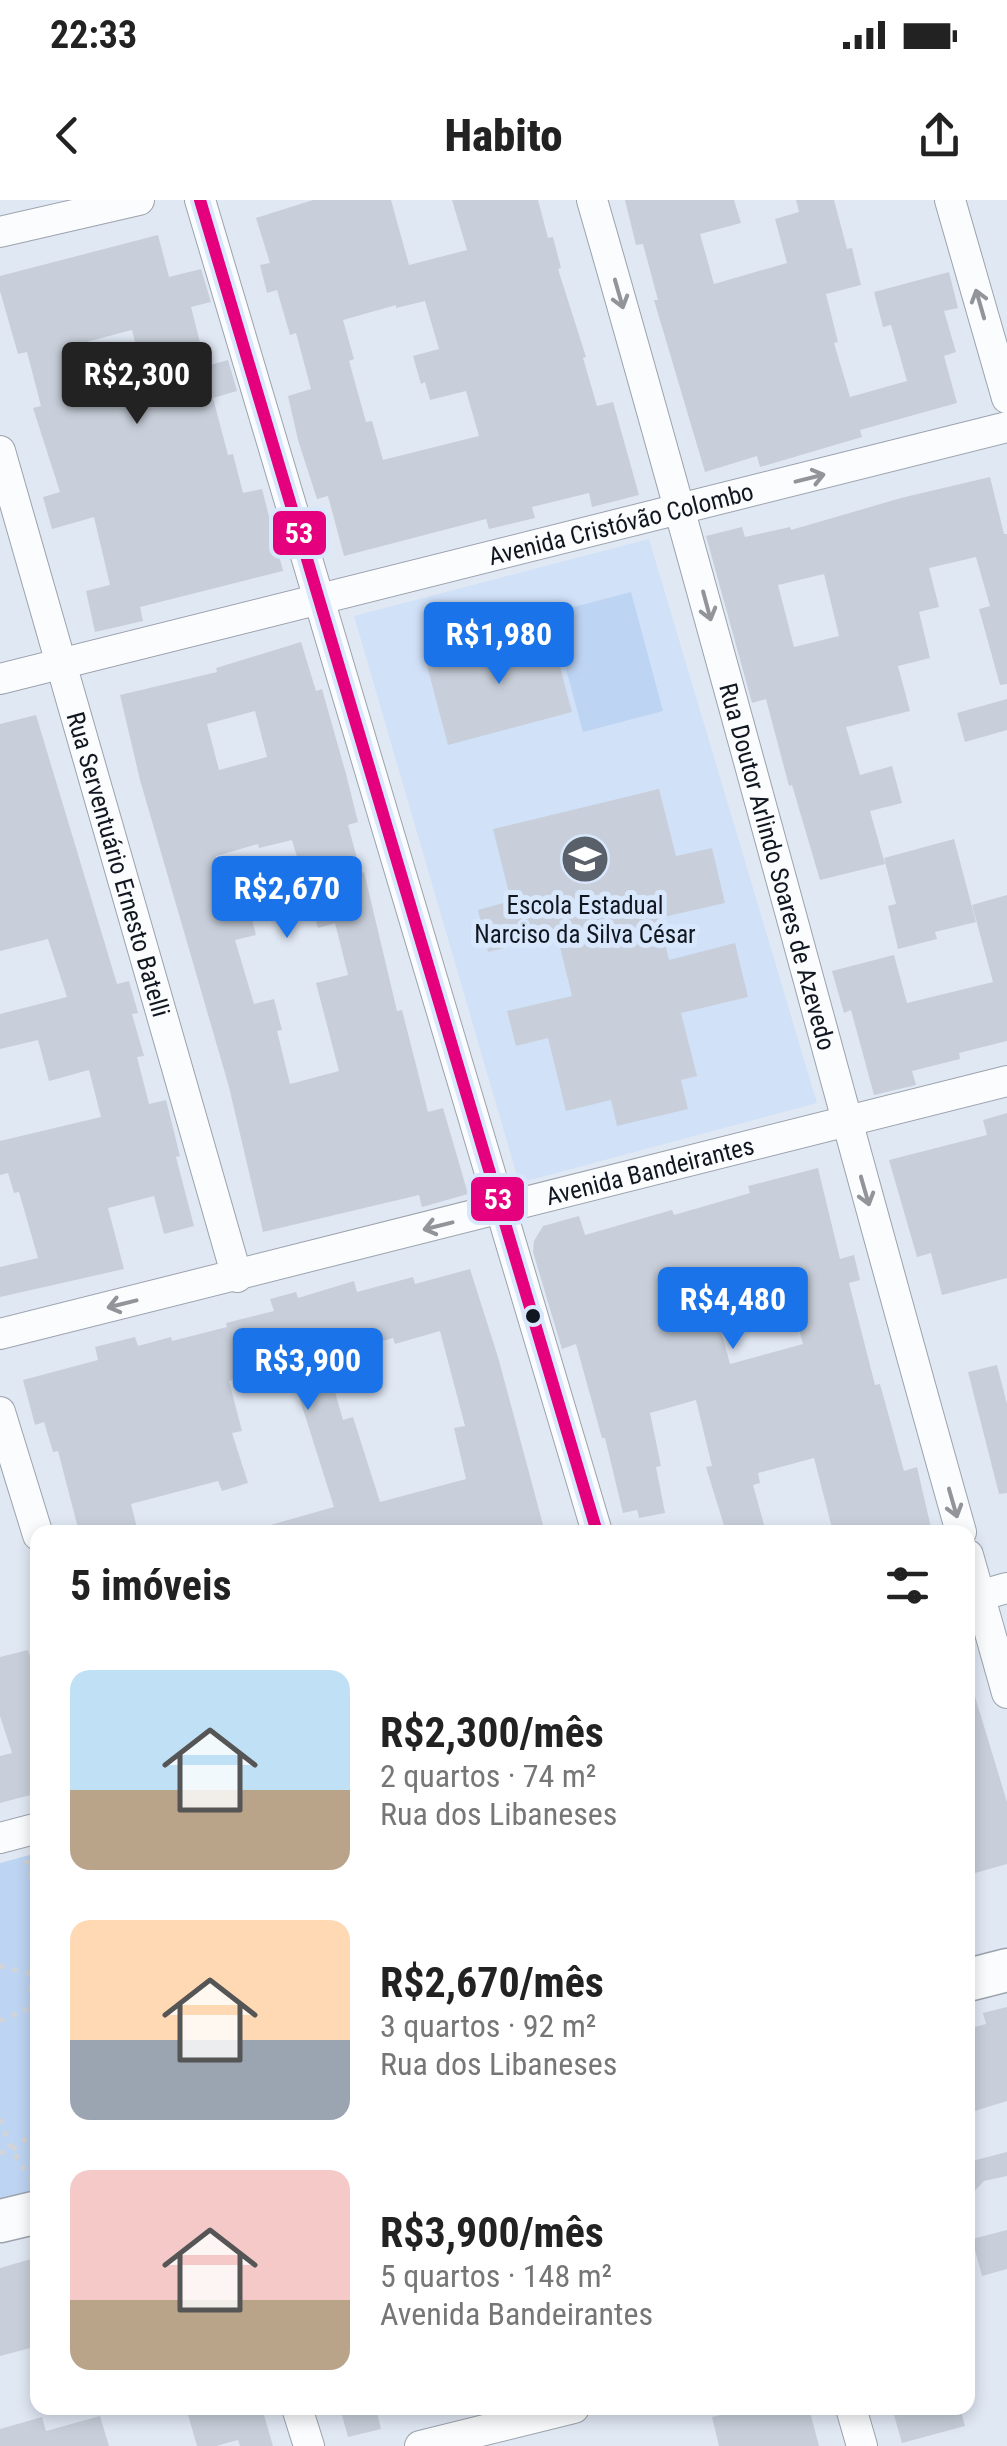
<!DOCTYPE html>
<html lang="pt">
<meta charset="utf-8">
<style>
:root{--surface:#fff;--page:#f2f2f2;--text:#222;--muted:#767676;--accent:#1a73e8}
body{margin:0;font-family:"Roboto Condensed",sans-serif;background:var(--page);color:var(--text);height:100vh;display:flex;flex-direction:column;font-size:38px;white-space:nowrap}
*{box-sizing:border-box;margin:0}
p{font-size:32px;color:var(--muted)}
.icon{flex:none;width:55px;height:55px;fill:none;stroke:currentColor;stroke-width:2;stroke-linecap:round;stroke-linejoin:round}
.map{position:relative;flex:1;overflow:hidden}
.drawer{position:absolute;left:30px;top:1325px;width:945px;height:890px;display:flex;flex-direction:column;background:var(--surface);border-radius:20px;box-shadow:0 5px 15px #0003}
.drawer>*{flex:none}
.price{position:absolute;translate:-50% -85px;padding:0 22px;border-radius:10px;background:var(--accent);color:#fff;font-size:32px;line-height:65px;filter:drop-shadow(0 2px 5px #0008)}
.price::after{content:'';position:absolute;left:50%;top:60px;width:30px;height:22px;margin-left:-15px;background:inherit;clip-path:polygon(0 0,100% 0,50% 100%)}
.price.current{background:#222;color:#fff}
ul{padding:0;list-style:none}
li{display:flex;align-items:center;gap:30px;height:250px;padding:0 40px}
li span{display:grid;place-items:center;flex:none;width:280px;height:200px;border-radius:20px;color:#555}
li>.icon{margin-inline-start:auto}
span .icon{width:120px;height:120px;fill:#fffc;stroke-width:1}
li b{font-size:42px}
h2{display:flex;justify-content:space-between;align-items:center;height:120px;padding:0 40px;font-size:42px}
.status{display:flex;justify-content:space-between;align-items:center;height:70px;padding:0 50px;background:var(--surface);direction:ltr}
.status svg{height:28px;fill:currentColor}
header{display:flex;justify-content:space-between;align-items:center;height:130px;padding:0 40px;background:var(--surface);font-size:45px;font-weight:800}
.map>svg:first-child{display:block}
.built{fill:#d1e1f8}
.green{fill:#bdd4f2}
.building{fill:#c8cfda;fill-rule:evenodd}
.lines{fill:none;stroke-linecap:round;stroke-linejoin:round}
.street-casing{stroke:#9ca3ad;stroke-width:32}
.secondary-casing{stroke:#9ca3ad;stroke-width:45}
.path{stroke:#d2d4d8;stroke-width:5;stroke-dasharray:5 8;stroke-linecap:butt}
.street{stroke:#fafcfd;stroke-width:30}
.secondary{stroke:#fafcfd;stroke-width:42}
.bus-1-casing{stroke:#d8e7fc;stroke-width:20}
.bus-1{stroke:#e5007d;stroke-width:12}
.oneway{stroke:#91959a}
.bus-dot{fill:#111720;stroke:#d8e7fc;stroke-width:4}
.labels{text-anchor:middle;stroke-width:10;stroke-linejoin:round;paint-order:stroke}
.street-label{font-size:25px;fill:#111720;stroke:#d8e7fc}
.poi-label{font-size:25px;fill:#111720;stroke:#d8e7fc}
.line-badge{stroke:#d8e7fc;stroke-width:4}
.badge-label{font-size:28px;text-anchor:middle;font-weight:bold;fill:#fff}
</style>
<div class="status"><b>22:33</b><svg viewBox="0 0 49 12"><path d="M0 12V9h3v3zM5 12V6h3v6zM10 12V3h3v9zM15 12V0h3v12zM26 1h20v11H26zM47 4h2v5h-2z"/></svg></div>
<header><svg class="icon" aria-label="back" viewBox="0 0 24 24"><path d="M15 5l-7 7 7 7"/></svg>Habito<svg class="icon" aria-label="share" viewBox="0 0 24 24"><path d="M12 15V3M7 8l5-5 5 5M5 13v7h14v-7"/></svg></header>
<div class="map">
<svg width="1007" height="2246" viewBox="0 0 1007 2246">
<rect width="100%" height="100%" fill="#e0e8f4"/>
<path class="built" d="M 649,339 L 817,903 L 519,983 L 354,416 Z"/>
<path class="green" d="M 631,392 L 663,511 L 583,532 L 551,413 Z
M 37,1653 L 37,1992 L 0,2001 L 0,1663 Z"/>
<path class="building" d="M 313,0 L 391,0 L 409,65 L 467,50 L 452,0 L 538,0 L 548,38 L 553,37 L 561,68 L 558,69 L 586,157 L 583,158 L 597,206 L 613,202 L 639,295 L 592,307 L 589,293 L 532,307 L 535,318 L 489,329 L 486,319 L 344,356 L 328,296 L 317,299 L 298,240 L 288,196 L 311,189 L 296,133 L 290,135 L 277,90 L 267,93 L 260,65 L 270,63 L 256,18 ZM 425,101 L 439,149 L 413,156 L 421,184 L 425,182 L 430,200 L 466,191 L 479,236 L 383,260 L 372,221 L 366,222 L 349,161 L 354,159 L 343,120 L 396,105 L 396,108 Z
M 625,0 L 734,0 L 741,23 L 700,34 L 714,84 L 787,63 L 775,19 L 799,12 L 796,0 L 834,0 L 847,49 L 852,48 L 861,85 L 826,94 L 838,142 L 834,143 L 850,197 L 907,181 L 891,125 L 883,127 L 874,92 L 949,72 L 958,108 L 944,111 L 956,152 L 944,156 L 957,203 L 860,230 L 862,237 L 760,267 L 757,256 L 705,272 L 654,100 L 658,100 L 643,44 L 636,45 Z
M 158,35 L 169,77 L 201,69 L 211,102 L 191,107 L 206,166 L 228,160 L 237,191 L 213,198 L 228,255 L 233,254 L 243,293 L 262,289 L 283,371 L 140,407 L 143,421 L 95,432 L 86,391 L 110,385 L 94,317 L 52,329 L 43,297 L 60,292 L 33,208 L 41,206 L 27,152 L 18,154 L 0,91 L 0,76 ZM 132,130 L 144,178 L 99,190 L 86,142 Z
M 990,277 L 1004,334 L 1007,334 L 1007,484 L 1000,485 L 979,409 L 990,406 L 976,357 L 929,368 L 939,407 L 919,412 L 930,458 L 898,466 L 910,511 L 846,527 L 860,575 L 892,566 L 902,603 L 870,611 L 885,664 L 820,680 L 792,585 L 789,586 L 766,499 L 752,503 L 706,336 L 742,327 L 745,337 L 790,327 L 791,330 L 901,298 ZM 824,374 L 839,436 L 794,447 L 778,385 Z
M 550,430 L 572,512 L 448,545 L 426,462 Z
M 301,442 L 316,491 L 322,489 L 346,574 L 358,622 L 348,625 L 361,673 L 364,672 L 397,811 L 402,810 L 428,912 L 443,908 L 468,994 L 422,1007 L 419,995 L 263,1032 L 229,887 L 140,580 L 120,495 L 217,472 L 216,468 ZM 255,511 L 267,557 L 219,570 L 207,524 ZM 292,640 L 318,728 L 335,723 L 348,775 L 316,783 L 339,871 L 290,884 L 277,831 L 282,830 L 274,799 L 254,804 L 235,740 L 256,735 L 249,707 L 231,711 L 216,656 L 258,644 L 259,648 Z
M 1007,499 L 1007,530 L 965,542 L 957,513 Z
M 36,515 L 117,784 L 129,781 L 138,813 L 132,814 L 144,856 L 137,857 L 149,904 L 166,900 L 180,956 L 176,957 L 194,1026 L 164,1034 L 154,996 L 108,1008 L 124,1069 L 0,1097 L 0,1067 L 38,1058 L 19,992 L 14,993 L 8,973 L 0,975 L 0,941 L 101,917 L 89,870 L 49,881 L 38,840 L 0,849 L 0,814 L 67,797 L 48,739 L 0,751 L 0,524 Z
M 659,589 L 676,656 L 712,648 L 725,703 L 659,718 L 669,760 L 735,743 L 748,797 L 681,813 L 697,876 L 681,880 L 688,909 L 617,926 L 611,900 L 566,911 L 548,838 L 516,846 L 507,811 L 572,796 L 557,735 L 488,752 L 478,710 L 511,701 L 493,629 Z
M 954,639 L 976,722 L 935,732 L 937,739 L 898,749 L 888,706 L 896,704 L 884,658 Z
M 1007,695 L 1007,841 L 959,853 L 960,859 L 912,871 L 916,885 L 874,895 L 851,810 L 844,813 L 832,771 L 894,755 L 907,803 L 993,782 L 972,705 Z
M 1007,913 L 1007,1078 L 942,1095 L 931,1053 L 917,1057 L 889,960 L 987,935 L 983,920 Z
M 818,968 L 840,1059 L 854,1055 L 860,1080 L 849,1083 L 875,1185 L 880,1184 L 904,1271 L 917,1267 L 932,1332 L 833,1332 L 814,1258 L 758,1273 L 760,1283 L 753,1285 L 766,1332 L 726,1332 L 706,1267 L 712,1266 L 696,1200 L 650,1213 L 661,1266 L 656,1267 L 665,1313 L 639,1318 L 637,1310 L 623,1313 L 605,1238 L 602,1238 L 576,1144 L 562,1149 L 533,1052 L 534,1041 L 543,1026 L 579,1016 L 585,1035 L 672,1010 L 674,1015 L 750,993 L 748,986 ZM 790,1096 L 803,1144 L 730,1164 L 717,1116 Z
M 470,1069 L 498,1157 L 545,1332 L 268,1332 L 267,1326 L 334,1307 L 289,1165 L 229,1181 L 242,1231 L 232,1233 L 248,1283 L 222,1291 L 218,1281 L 131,1304 L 138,1332 L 79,1332 L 58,1251 L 53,1252 L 44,1222 L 35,1225 L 23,1180 L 98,1160 L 95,1147 L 135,1137 L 138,1146 L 171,1137 L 172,1141 L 227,1127 L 226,1123 L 274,1111 L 270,1099 L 296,1092 L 298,1098 L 354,1081 L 357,1092 L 413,1077 L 415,1084 ZM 440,1131 L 465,1226 L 454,1228 L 466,1279 L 380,1302 L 353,1217 L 343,1220 L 325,1157 L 393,1138 L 395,1144 Z
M 997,1165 L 1007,1204 L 1007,1293 L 999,1294 L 968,1172 Z
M 28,1450 L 38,1482 L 38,1593 L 0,1603 L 0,1556 L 12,1553 L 0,1516 L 0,1457 Z
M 973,1490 L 1007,1602 L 1007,1664 L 968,1675 L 968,1491 Z
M 1007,1807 L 1007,1901 L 968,1913 L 968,1829 L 986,1824 L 983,1813 Z
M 1007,1952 L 1007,1976 L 984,1981 L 968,1998 L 968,1962 Z
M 1007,2030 L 1007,2069 L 982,2076 L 972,2039 Z
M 38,2057 L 38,2146 L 0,2156 L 0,2068 Z
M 186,2208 L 262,2208 L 273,2246 L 240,2246 L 238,2240 L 216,2246 L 197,2246 Z
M 340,2208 L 376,2208 L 381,2229 L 348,2237 Z
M 750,2208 L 809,2208 L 819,2246 L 719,2246 L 712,2217 Z
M 892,2208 L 960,2208 L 965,2226 L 902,2243 Z
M 100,2216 L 109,2246 L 0,2246 L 0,2229 L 42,2217 L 46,2231 Z"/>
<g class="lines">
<g class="street-casing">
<g id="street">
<path d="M 200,0 L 597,1332"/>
<path id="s1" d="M 592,0 C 720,443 836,889 961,1332"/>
<path d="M 950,0 L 1007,198"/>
<path d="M 0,32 L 139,0"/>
<path id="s2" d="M 0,251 L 237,1077"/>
<path id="s3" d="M 0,479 L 1007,227"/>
<path id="s4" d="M 0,1134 L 1007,881"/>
<path d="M 0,1212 L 38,1335"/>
<path d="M 968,1355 L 1007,1493"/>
<path d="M 968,1399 L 1007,1388"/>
<path d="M 0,1638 L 38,1628"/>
<path d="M 297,2208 L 309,2246"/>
<path d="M 851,2208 L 862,2246"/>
<path d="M 420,2246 L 574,2208"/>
</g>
</g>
<g class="secondary-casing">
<path id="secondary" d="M 968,1780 L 1007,1770
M 0,2021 L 38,2012"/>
</g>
<path class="path" d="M 26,1660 L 38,1698
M 0,1766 L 36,1775
M 38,1774 L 30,1790 L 38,1810
M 0,1821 L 34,1806
M 0,1919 L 12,1950 L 30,1978
M 0,1953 L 12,1950 L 38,1929"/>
<use href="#street" class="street"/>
<use href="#secondary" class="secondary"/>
<g class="bus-1-casing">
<path id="bus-1" d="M 200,0 L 597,1332"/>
</g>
<use href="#bus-1" class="bus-1"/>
</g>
<defs><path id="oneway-shaft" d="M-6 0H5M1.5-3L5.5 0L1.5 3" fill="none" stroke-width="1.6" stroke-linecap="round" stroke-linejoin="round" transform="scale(2.5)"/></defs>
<g class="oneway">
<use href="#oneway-shaft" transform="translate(619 94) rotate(74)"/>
<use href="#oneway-shaft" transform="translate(980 104) rotate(-106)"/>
<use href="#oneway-shaft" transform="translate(810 278) rotate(-14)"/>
<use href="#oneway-shaft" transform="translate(707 406) rotate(75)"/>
<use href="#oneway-shaft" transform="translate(865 991) rotate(74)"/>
<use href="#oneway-shaft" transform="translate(438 1026) rotate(166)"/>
<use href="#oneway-shaft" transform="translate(122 1104) rotate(166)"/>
<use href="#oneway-shaft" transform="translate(953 1303) rotate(74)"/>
</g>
<defs>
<g id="school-disc" transform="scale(2.5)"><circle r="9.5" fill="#59606a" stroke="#d8e7fc"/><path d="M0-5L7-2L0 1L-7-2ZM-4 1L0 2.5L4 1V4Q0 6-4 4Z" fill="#fff"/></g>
</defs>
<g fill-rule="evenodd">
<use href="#school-disc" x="585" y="659"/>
</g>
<circle class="bus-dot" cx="533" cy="1116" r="9"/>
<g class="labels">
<g class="street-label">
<text dy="9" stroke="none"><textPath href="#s3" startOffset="640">Avenida Cristóvão Colombo</textPath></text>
<text dy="9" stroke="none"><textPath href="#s2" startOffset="430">Rua Serventuário Ernesto Batelli</textPath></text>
<text dy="9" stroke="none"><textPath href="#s1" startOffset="692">Rua Doutor Arlindo Soares de Azevedo</textPath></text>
<text dy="9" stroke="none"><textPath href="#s4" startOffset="670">Avenida Bandeirantes</textPath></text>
</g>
<g class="poi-label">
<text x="585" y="714">Escola Estadual<tspan x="585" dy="29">Narciso da Silva César</tspan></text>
</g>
</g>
<g class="line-badge">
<rect x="271" y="309" width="57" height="48" rx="10" fill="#e5007d"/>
<rect x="469" y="975" width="57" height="48" rx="10" fill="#e5007d"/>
</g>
<g class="badge-label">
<text x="299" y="343">53</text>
<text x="498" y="1009">53</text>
</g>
</svg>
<b class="price current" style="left:137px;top:227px">R$2,300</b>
<b class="price" style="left:499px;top:487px">R$1,980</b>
<b class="price" style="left:287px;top:741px">R$2,670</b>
<b class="price" style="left:733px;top:1152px">R$4,480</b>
<b class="price" style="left:308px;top:1213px">R$3,900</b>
<section class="drawer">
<h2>5 imóveis<svg class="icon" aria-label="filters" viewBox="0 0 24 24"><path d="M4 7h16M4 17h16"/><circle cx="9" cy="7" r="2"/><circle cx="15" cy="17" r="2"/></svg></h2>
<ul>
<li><span style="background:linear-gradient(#bfe0f5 60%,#b9a48a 0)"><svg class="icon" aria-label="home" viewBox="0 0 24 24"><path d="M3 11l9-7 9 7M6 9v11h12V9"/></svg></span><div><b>R$2,300/mês</b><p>2 quartos · 74 m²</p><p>Rua dos Libaneses</p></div></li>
<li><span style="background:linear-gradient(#ffd9b3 60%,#9aa5b1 0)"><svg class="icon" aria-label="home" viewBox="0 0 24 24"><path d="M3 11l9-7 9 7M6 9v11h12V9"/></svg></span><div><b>R$2,670/mês</b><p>3 quartos · 92 m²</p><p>Rua dos Libaneses</p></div></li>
<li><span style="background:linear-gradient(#f6c9c9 65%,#b9a48a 0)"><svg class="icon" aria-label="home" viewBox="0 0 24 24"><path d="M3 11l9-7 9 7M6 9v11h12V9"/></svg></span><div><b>R$3,900/mês</b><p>5 quartos · 148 m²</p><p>Avenida Bandeirantes</p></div></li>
</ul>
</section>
</div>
